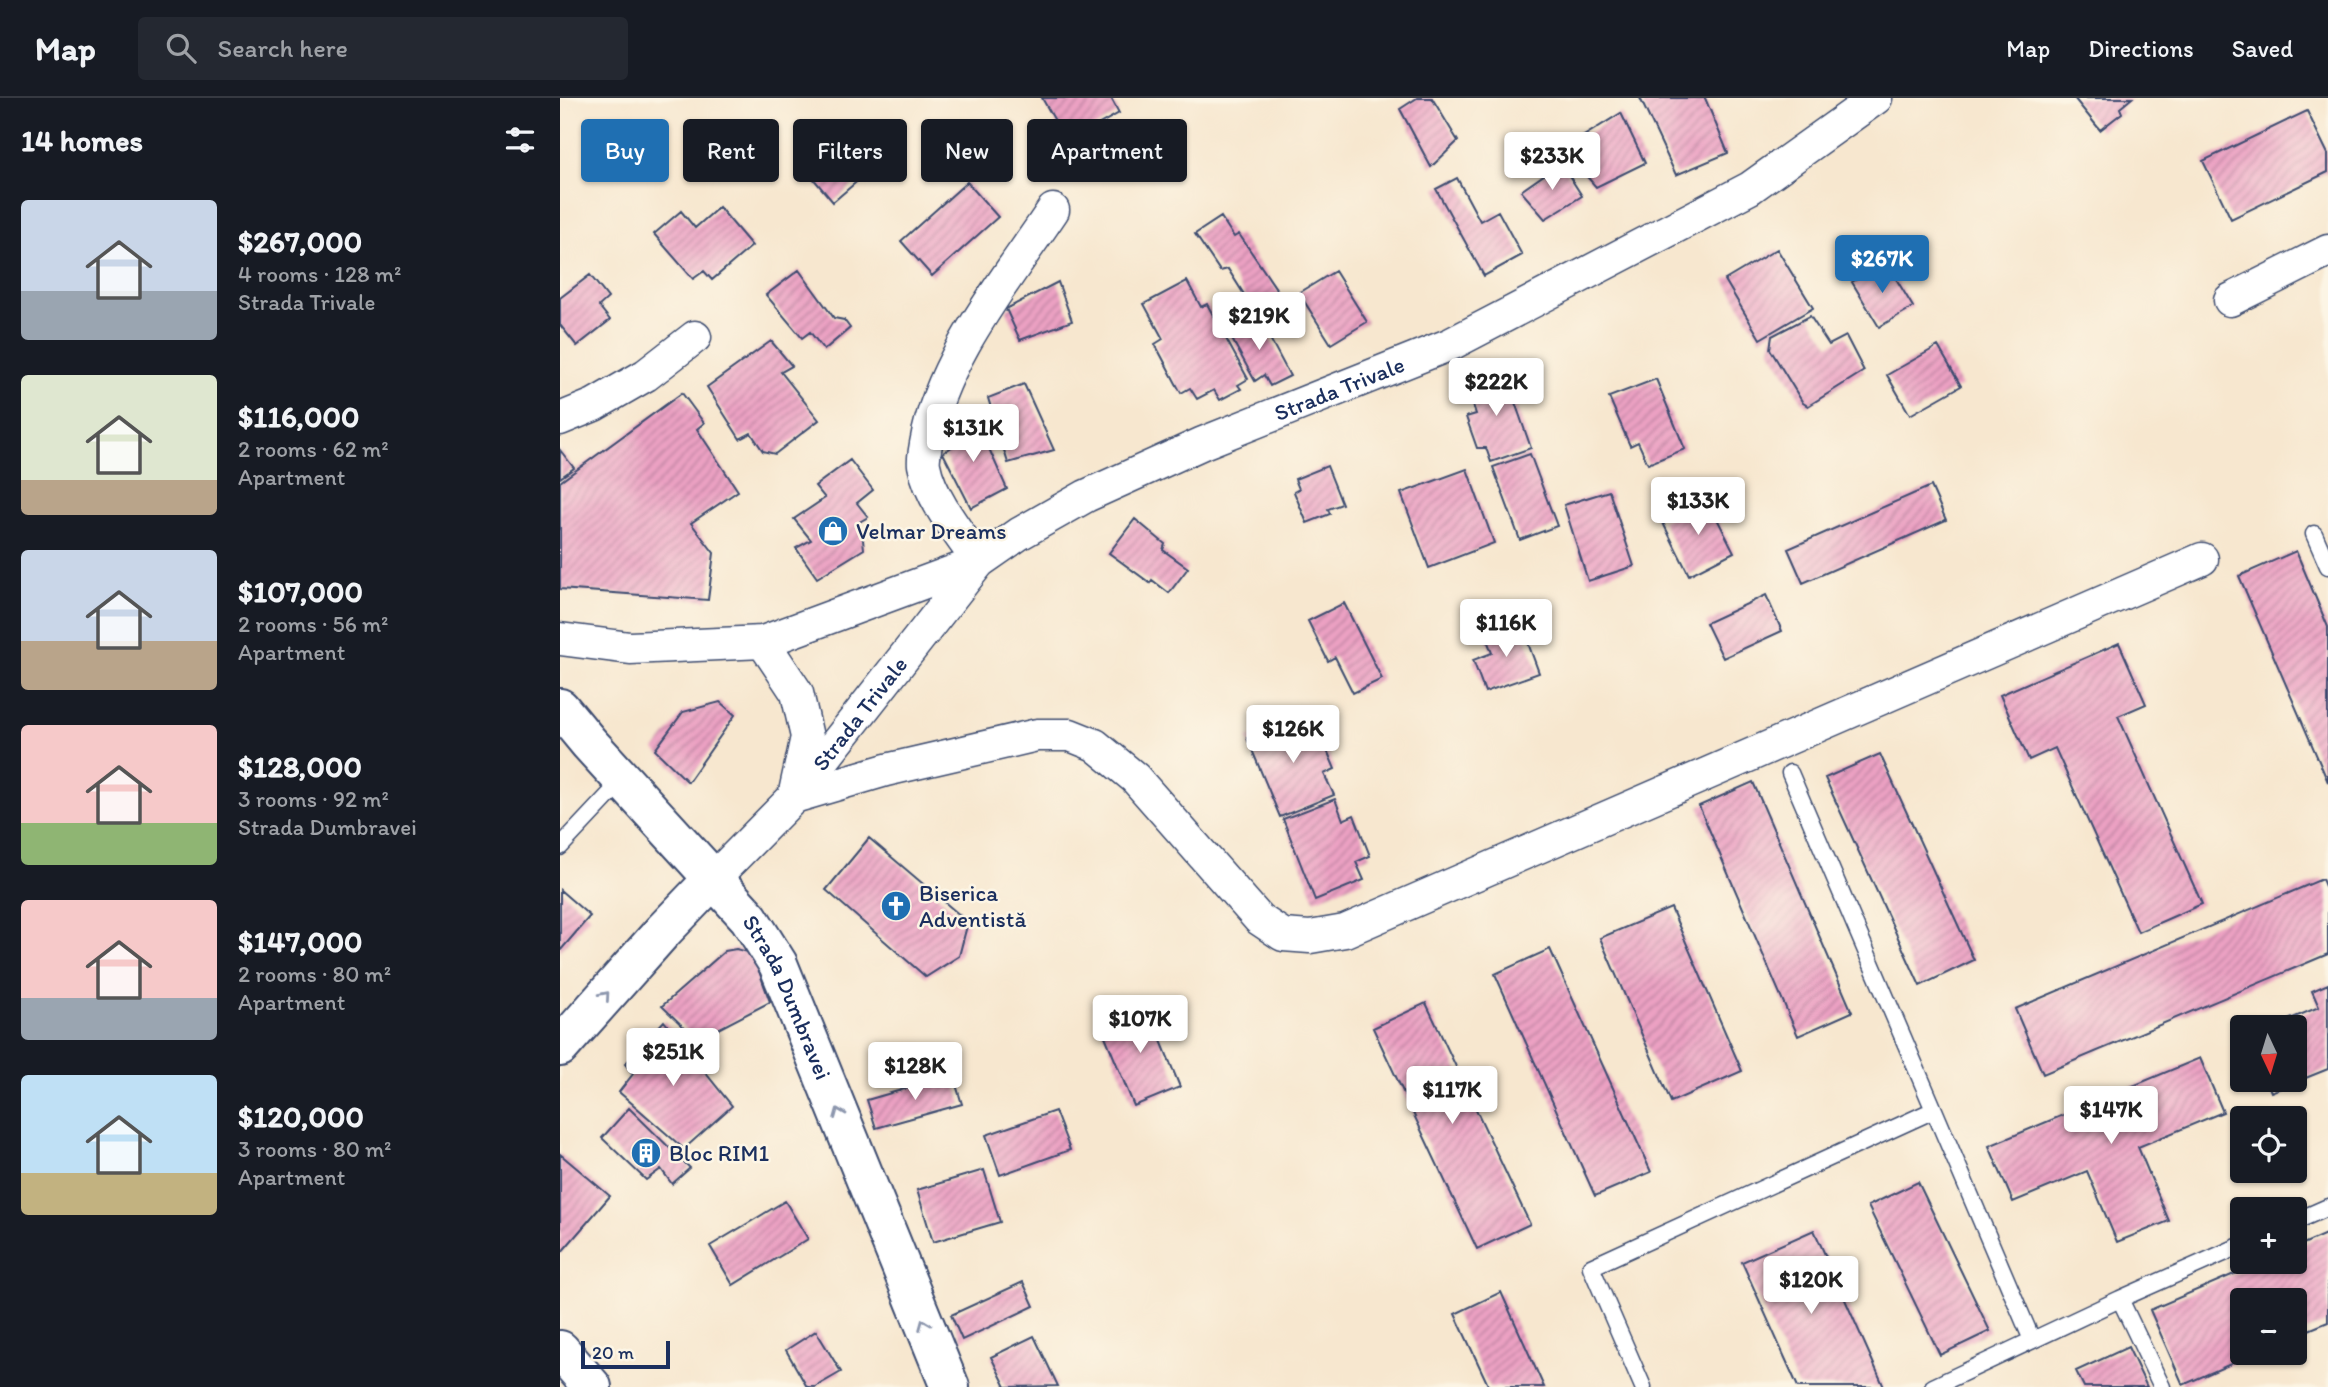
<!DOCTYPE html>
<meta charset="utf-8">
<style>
:root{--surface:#171b24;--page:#242831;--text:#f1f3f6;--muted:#9ea1a6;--line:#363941;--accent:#1f6fb2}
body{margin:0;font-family:Itim,sans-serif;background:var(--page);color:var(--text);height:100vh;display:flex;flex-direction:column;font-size:26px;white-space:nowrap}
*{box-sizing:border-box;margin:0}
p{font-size:23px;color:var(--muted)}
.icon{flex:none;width:38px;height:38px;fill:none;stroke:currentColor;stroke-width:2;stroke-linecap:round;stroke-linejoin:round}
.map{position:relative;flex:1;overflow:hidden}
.side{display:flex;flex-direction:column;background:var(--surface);width:560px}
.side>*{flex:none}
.top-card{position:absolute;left:21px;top:21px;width:665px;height:63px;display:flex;gap:14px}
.needle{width:46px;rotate:176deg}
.controls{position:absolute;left:1670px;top:917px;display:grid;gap:14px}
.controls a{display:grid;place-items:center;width:77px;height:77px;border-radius:7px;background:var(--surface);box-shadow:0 2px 5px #0004;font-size:35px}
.scale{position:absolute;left:21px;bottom:18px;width:89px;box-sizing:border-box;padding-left:7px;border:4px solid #1b2f5e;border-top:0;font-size:19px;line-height:24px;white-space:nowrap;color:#1b2f5e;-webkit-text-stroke:5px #fcf5e5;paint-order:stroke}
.price{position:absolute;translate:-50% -60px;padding:0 16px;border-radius:7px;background:#fff;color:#222;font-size:23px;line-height:46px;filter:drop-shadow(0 2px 4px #0008)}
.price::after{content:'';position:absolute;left:50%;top:42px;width:21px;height:16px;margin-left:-10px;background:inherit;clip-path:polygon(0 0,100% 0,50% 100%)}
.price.current{background:var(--accent);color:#fff}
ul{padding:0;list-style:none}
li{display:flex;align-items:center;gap:21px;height:175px;padding:0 21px}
li span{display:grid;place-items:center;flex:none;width:196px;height:140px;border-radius:7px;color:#555}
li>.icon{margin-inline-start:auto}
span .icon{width:84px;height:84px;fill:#fffc;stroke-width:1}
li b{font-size:30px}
h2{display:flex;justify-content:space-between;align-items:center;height:84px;padding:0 21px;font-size:30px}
.pill{padding:0 24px;border-radius:7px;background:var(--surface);box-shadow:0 2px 5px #0004;font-size:24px;line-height:63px}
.pill.current{background:var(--accent);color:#fff}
header{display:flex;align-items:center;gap:42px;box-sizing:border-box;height:98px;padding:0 35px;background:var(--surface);border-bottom:2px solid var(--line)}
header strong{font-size:33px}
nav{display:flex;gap:38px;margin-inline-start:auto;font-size:24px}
.search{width:490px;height:63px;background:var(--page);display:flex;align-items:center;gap:18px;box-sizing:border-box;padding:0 24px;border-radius:7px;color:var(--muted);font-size:26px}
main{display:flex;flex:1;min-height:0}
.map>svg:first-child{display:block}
.building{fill:url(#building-hatch)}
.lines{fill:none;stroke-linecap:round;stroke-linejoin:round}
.lane-casing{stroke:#3c4b6f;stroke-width:19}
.street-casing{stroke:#3c4b6f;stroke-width:35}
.primary-casing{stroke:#3c4b6f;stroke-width:42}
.lane{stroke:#fff;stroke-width:16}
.street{stroke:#fff;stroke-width:32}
.primary{stroke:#fff;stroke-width:38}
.oneway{stroke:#8d97ae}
.labels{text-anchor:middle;stroke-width:5;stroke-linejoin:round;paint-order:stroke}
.street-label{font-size:23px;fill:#1b2f5e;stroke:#fcf5e5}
.poi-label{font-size:23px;fill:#1b2f5e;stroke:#fcf5e5;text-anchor:start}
</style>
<header>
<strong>Map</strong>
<div class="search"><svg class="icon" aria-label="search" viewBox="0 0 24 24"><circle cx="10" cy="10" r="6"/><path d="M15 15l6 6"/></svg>Search here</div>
<nav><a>Map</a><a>Directions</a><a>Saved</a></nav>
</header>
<main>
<section class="side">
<h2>14 homes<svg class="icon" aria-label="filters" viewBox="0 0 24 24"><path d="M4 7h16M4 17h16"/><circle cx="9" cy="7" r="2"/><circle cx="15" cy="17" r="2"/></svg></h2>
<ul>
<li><span style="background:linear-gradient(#c9d6e8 65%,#9aa5b1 0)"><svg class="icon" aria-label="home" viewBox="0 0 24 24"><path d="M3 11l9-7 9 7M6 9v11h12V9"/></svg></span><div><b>$267,000</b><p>4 rooms · 128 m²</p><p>Strada Trivale</p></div></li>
<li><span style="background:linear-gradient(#dfe7d0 75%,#b9a48a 0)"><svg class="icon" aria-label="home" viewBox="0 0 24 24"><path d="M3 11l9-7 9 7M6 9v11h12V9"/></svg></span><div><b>$116,000</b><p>2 rooms · 62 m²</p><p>Apartment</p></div></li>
<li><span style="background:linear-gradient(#c9d6e8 65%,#b9a48a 0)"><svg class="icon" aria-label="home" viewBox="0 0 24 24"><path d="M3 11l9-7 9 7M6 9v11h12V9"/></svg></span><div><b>$107,000</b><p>2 rooms · 56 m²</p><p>Apartment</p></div></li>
<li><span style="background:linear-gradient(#f6c9c9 70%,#8fb573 0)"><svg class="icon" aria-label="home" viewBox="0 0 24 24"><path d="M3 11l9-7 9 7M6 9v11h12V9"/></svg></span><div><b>$128,000</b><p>3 rooms · 92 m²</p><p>Strada Dumbravei</p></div></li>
<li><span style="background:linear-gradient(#f6c9c9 70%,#9aa5b1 0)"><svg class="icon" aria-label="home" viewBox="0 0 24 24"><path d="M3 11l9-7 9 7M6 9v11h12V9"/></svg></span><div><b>$147,000</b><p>2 rooms · 80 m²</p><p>Apartment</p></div></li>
<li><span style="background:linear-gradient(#bfe0f5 70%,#c2b280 0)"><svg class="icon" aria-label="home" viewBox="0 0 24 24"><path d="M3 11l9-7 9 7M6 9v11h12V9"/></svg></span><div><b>$120,000</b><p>3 rooms · 80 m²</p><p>Apartment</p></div></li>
</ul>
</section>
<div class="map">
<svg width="1768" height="1289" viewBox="0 0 1768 1289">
<defs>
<pattern id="building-hatch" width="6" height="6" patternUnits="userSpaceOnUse" patternTransform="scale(1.75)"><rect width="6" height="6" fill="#eca1c3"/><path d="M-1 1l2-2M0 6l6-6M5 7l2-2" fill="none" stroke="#be84a2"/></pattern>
</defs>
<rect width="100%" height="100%" fill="#fcf5e5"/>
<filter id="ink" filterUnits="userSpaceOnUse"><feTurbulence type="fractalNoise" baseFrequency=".0143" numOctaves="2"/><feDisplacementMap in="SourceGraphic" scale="14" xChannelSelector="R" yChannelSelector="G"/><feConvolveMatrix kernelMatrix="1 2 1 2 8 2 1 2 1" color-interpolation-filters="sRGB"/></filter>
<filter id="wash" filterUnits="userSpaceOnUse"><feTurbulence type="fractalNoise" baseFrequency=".00686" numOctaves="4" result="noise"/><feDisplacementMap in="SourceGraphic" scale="28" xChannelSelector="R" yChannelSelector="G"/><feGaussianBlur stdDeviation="1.57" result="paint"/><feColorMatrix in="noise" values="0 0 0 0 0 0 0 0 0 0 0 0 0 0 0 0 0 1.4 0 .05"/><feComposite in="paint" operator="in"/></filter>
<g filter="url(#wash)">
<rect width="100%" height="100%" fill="#f7e7cf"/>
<g id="blocks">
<path class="building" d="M 482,0 L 551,0 L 559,15 L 507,44 Z
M 857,0 L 872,0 L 898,43 L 871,69 L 840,11 Z
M 1080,0 L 1145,0 L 1168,55 L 1116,77 Z
M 1514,0 L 1572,0 L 1560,10 L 1562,15 L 1540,32 Z
M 1747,13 L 1768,56 L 1768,74 L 1671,121 L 1643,63 Z
M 1061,15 L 1085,65 L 1036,89 L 1003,51 Z
M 271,31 L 308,74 L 273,104 L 236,60 Z
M 1001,65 L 1022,98 L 985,121 L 961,93 Z
M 897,80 L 920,123 L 938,113 L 962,157 L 924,178 L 876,91 Z
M 407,84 L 438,119 L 372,178 L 341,143 Z
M 159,109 L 192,148 L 152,182 L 144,173 L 133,181 L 94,136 L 121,113 L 135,130 Z
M 661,119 L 674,139 L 679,136 L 732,214 L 712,228 L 698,207 L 692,209 L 668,171 L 660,173 L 635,136 Z
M 1217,151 L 1253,210 L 1200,241 L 1165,182 Z
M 1326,164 L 1353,209 L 1319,229 L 1292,184 Z
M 239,172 L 274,220 L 284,222 L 290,230 L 264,252 L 250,234 L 242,240 L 206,197 Z
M 775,173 L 807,224 L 771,246 L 739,195 Z
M 30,177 L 48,200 L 39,208 L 50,222 L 17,248 L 0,227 L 0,200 Z
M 627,183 L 641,209 L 647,206 L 688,281 L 678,287 L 681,291 L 660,302 L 654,292 L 637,301 L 630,290 L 621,295 L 595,246 L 603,241 L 584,206 Z
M 498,184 L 512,223 L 460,242 L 446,211 Z
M 698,218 L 730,278 L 710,288 L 704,277 L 695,283 L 668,234 Z
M 1250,218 L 1269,247 L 1286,238 L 1304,273 L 1248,308 L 1243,305 L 1210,251 L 1212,238 Z
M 211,243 L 232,268 L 221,274 L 259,322 L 215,356 L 203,353 L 191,335 L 180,341 L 147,289 Z
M 1378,248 L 1401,288 L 1350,317 L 1327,277 Z
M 944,273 L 971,350 L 931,364 L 926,350 L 917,350 L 906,319 L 916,316 L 906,286 Z
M 1096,281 L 1125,351 L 1088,366 L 1078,344 L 1070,348 L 1049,299 Z
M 464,286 L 494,352 L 448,365 L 428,300 Z
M 122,295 L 144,325 L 137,331 L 178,393 L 131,425 L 154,455 L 148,502 L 0,491 L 0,384 Z
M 408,318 L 427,346 L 447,391 L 411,410 L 383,355 L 396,346 L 389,328 Z
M 0,352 L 14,370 L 0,380 Z
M 970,356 L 997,428 L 960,442 L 933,369 Z
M 290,362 L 313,392 L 297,405 L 308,419 L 296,426 L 302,433 L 304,451 L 257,480 L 236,450 L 251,442 L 234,421 L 265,400 L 255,388 Z
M 767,368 L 782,406 L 768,411 L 770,416 L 747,425 L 734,394 L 739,391 L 735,381 Z
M 907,371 L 934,445 L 869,470 L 841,395 Z
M 1371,388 L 1386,422 L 1243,485 L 1228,451 Z
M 1049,393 L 1074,468 L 1028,483 L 1004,407 Z
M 1147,401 L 1174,454 L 1129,477 L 1102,423 Z
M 575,421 L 605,446 L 603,452 L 628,470 L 609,495 L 592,482 L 590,485 L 549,455 Z
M 1736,453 L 1768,529 L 1768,684 L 1679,478 Z
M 1206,497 L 1222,533 L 1163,560 L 1146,525 Z
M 784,505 L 822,581 L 793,595 L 775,559 L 768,563 L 748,523 Z
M 961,526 L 979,575 L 925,594 L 913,562 L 932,555 L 926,539 Z
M 1559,545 L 1586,606 L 1558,618 L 1642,806 L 1578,834 L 1495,650 L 1469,662 L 1440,597 Z
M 160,604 L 175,617 L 128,684 L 95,652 L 123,614 Z
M 741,618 L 748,635 L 758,631 L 775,671 L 764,676 L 774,697 L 720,719 L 687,640 Z
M 1320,656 L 1414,862 L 1360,888 L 1265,680 Z
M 1193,684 L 1292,914 L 1238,938 L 1139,708 Z
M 775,701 L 783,722 L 794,717 L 810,758 L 796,764 L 804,782 L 755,802 L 723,721 Z
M 309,740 L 408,824 L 399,858 L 366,879 L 266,792 Z
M 1762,781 L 1768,795 L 1768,856 L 1483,976 L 1455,911 Z
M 0,792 L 30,818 L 0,853 Z
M 1111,810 L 1182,973 L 1111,1004 L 1040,840 Z
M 176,851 L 188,854 L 195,862 L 210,904 L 137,942 L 102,908 L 165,853 Z
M 990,851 L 1091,1074 L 1035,1098 L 935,876 Z
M 1768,886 L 1768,971 L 1711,994 L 1706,982 L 1734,982 L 1734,929 L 1711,929 L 1759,909 L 1752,893 Z
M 866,905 L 970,1126 L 917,1151 L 813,930 Z
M 586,906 L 620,989 L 574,1008 L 540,926 Z
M 104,923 L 172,1008 L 124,1051 L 59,994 L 73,976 L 65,966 Z
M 1640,960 L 1663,1014 L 1578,1049 L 1609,1123 L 1557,1144 L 1527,1073 L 1453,1104 L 1429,1048 Z
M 393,977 L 402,1006 L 316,1030 L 307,1002 Z
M 69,1010 L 130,1070 L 112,1086 L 101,1071 L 86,1082 L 42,1040 Z
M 495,1013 L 510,1052 L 440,1077 L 426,1037 Z
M 0,1056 L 50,1098 L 0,1156 Z
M 424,1072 L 440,1124 L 373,1144 L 357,1092 Z
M 1358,1084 L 1430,1233 L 1380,1257 L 1308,1108 Z
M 225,1103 L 248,1141 L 173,1187 L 150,1148 Z
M 1254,1132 L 1324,1289 L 1238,1289 L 1182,1164 Z
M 1768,1135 L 1768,1224 L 1734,1238 L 1734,1202 L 1682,1202 L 1682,1255 L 1696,1255 L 1623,1287 L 1590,1212 L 1702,1164 L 1734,1164 L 1734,1150 Z
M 463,1184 L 474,1208 L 402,1242 L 391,1217 Z
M 941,1194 L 984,1289 L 929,1289 L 895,1216 Z
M 256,1233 L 281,1274 L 255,1289 L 247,1289 L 226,1252 Z
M 474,1238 L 498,1288 L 446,1289 L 431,1259 Z
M 1568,1249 L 1587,1289 L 1524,1289 L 1516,1273 Z"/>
</g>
</g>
<g filter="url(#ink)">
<use href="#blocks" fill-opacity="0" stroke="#3c4b6f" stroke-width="2"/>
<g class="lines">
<g class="lane-casing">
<path id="lane" d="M 1754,436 L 1768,468
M 1230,675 L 1374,1012
M 0,749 L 63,682
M 1734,1124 L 1768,1109
M 1083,1289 L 1031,1169 L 1374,1012 L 1472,1242
M 1373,1289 L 1560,1201
M 1602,1289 L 1560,1201 L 1682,1147"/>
</g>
<g class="street-casing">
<g id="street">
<path d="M 1670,202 L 1768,153"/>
<path d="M 0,321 L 34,307 L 86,277 L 135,239"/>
<path d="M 0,541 L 70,550 L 203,544 L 419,464 C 400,437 370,400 364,367 C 363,361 365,352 366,346 C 380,262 447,181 493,112"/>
<path d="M 203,544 L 237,595 L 247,639 L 234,699 L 326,672 L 477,637 L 510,637 L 535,647 L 575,680 L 699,821 L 723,837 L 750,839 L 785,833 L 1642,461"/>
<path id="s1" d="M 154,780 L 234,699 L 419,464 L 459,436 L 526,398 L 643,345 L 891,246 L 1190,90 L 1316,0"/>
</g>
</g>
<g class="primary-casing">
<g id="primary">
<path id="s2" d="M 0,610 L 29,645 L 189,820 L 218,866 L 390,1289"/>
<path d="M 0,949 L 103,833 L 154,780"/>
<path d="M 0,1252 L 32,1289"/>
</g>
</g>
<use href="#lane" class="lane"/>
<use href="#street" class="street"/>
<use href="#primary" class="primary"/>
</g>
<defs><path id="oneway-chevron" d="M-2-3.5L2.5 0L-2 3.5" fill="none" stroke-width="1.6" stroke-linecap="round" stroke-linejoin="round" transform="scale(1.75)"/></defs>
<g class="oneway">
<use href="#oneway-chevron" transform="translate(45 898) rotate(-49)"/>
<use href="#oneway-chevron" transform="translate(279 1015) rotate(-112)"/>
<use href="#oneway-chevron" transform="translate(364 1226) rotate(-112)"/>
</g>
</g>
<defs>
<g id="shop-disc" transform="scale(1.575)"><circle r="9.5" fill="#1f6fb2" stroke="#fcf5e5"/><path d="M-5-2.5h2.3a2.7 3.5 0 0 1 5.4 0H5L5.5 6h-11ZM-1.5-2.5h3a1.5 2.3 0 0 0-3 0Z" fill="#fff"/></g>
<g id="church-disc" transform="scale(1.575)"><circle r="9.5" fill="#1f6fb2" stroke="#fcf5e5"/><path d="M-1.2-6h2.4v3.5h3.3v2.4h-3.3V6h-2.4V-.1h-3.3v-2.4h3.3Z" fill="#fff"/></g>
<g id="building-disc" transform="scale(1.575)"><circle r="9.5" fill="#1f6fb2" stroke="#fcf5e5"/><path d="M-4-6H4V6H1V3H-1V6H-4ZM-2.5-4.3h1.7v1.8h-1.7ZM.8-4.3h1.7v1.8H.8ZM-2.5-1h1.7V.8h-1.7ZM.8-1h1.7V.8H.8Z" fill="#fff"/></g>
</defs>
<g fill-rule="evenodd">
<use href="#shop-disc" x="273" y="433"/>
<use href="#church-disc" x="336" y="808"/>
<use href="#building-disc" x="86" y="1055"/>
</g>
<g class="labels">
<g class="street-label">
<text dy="8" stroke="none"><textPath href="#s1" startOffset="814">Strada Trivale</textPath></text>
<text dy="8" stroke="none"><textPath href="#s1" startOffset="220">Strada Trivale</textPath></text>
<text dy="8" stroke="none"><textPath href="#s2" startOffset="371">Strada Dumbravei</textPath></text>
</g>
<g class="poi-label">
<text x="296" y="441">Velmar Dreams</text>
<text x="359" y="803">Biserica<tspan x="359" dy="26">Adventistă</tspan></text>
<text x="109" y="1063">Bloc RIM1</text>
</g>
</g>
</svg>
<div class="controls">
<a><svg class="needle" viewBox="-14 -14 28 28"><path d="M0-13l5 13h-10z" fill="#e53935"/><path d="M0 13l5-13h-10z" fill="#9ea1a6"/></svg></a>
<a><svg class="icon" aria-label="locate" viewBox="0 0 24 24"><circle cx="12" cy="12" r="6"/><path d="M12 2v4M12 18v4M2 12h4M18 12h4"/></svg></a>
<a>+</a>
<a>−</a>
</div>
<div class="scale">20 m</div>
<b class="price" style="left:992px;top:94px">$233K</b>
<b class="price current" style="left:1322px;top:197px">$267K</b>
<b class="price" style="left:699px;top:254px">$219K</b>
<b class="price" style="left:936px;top:320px">$222K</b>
<b class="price" style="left:413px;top:366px">$131K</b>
<b class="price" style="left:1138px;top:439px">$133K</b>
<b class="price" style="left:946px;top:561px">$116K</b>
<b class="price" style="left:733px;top:667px">$126K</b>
<b class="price" style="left:580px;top:957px">$107K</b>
<b class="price" style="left:113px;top:990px">$251K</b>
<b class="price" style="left:355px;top:1004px">$128K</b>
<b class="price" style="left:892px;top:1028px">$117K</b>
<b class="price" style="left:1551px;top:1048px">$147K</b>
<b class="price" style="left:1251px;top:1218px">$120K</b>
<div class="top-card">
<a class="pill current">Buy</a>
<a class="pill">Rent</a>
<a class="pill">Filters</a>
<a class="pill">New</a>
<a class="pill">Apartment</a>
</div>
</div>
</main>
